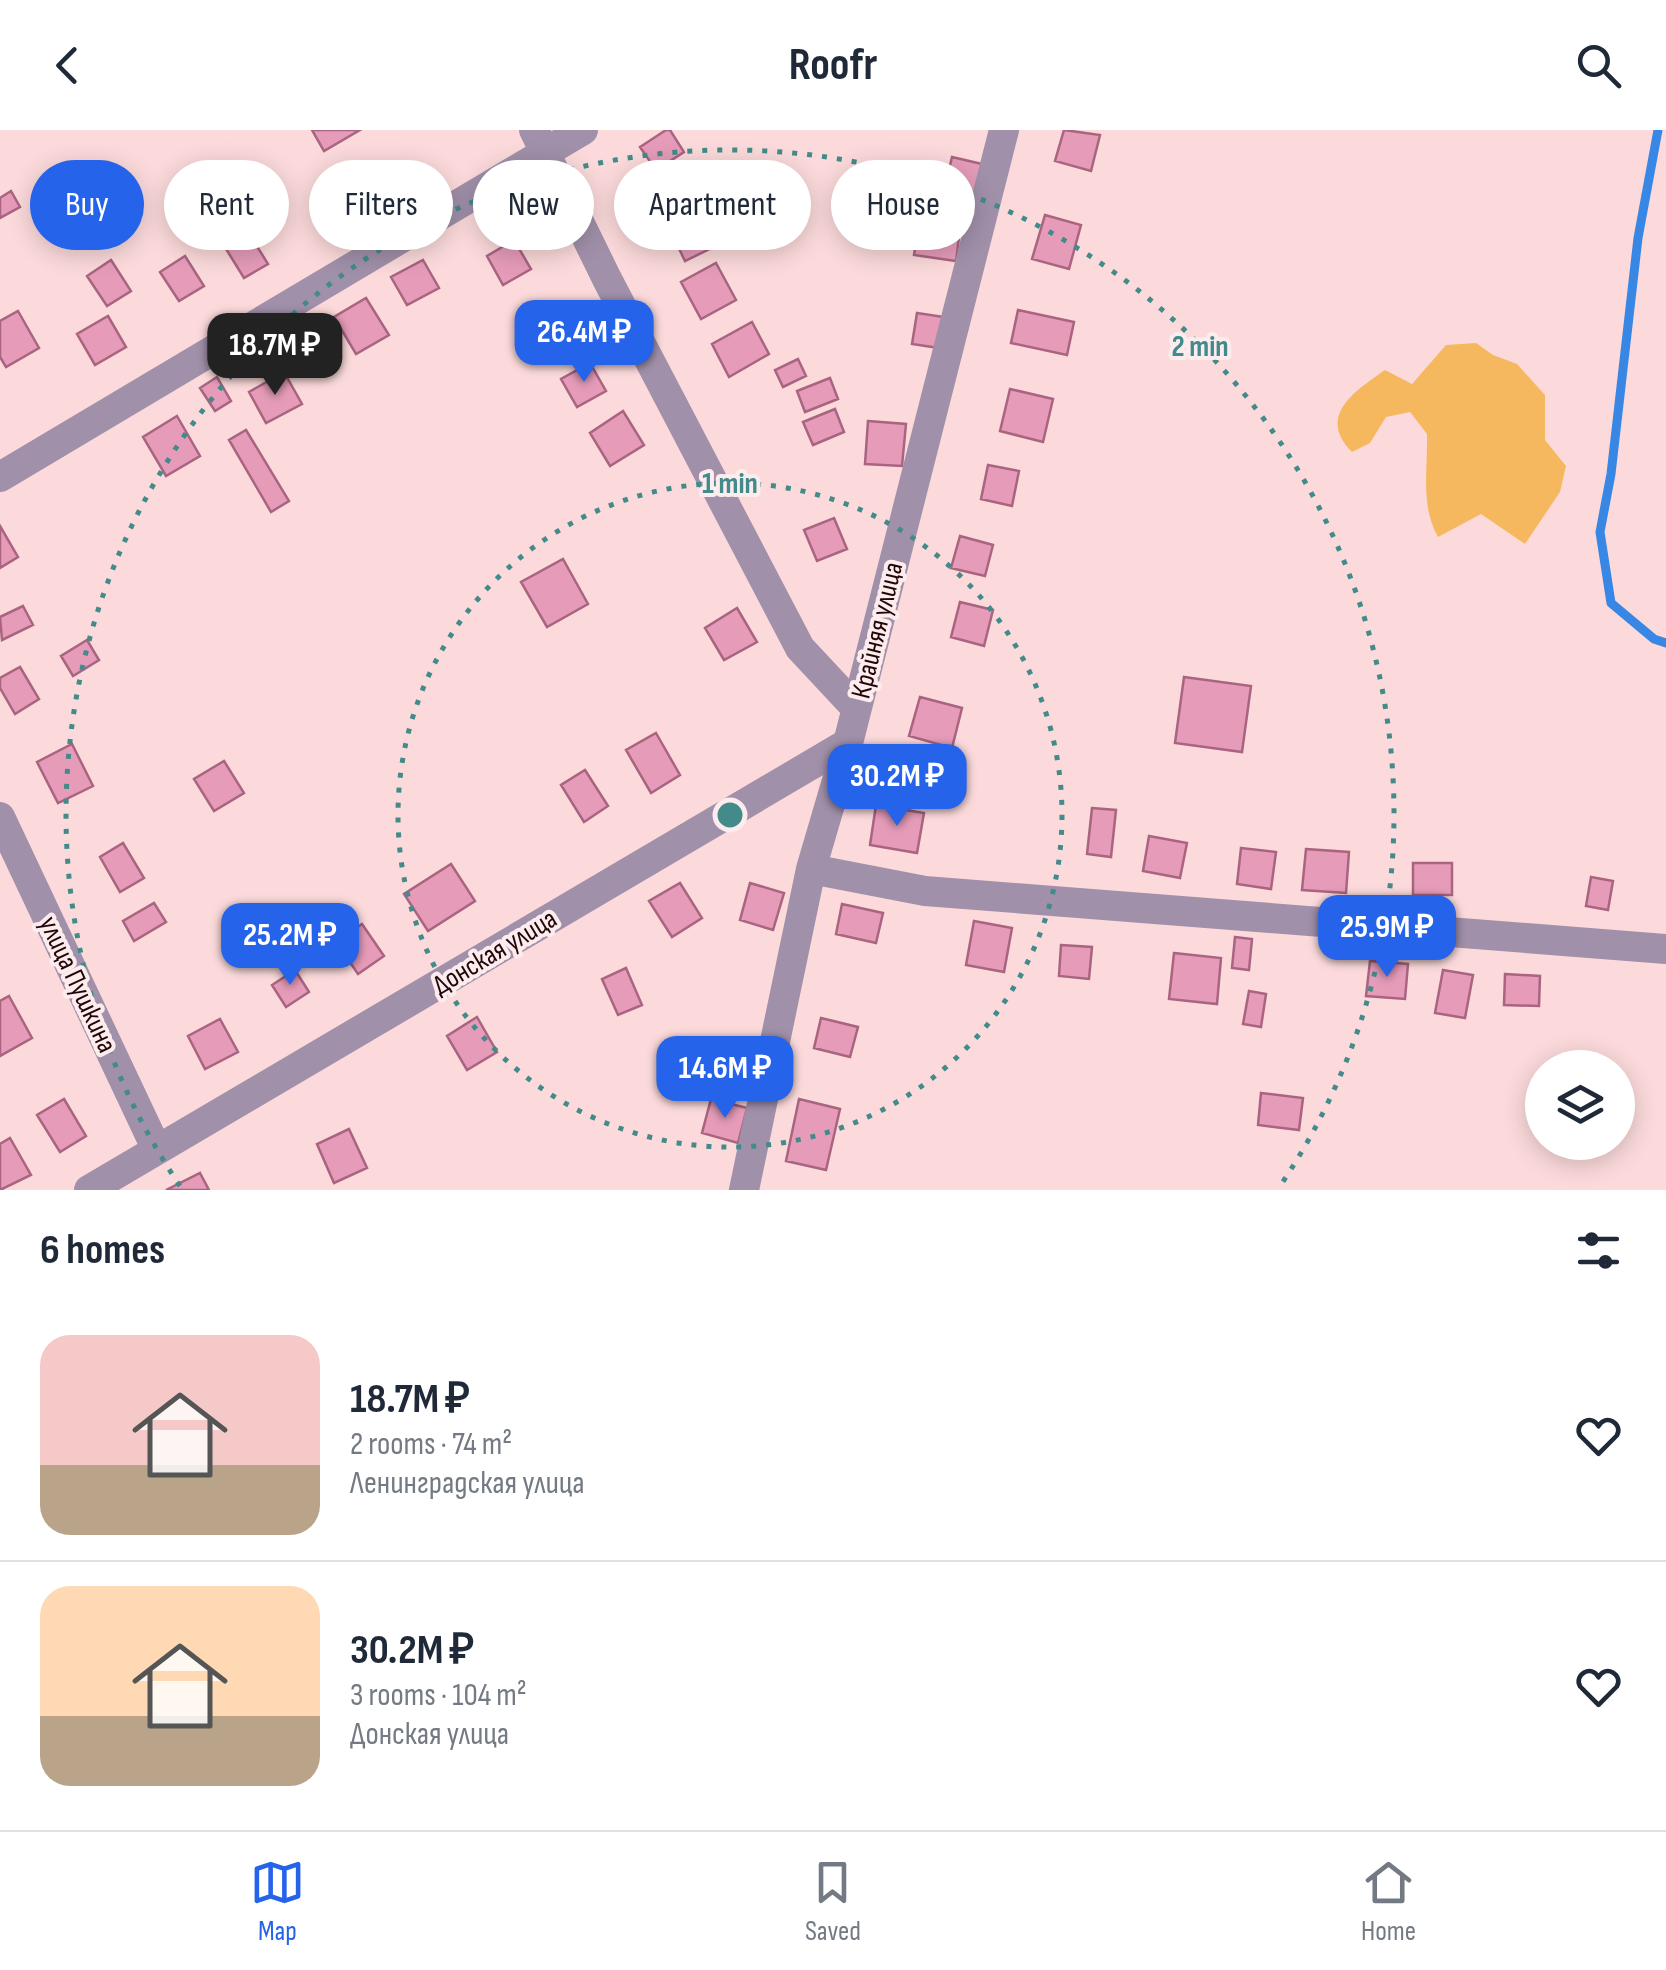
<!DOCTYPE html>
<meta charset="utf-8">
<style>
:root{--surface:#fff;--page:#f2f2f3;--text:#1f2937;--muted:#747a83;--line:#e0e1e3;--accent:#2563eb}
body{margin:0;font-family:"Sofia Sans Condensed",sans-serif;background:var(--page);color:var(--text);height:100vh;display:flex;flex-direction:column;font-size:38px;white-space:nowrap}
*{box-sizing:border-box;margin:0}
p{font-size:32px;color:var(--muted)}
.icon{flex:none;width:55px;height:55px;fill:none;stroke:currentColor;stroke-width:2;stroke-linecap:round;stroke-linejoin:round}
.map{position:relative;height:1060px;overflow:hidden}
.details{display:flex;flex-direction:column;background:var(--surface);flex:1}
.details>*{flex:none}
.guide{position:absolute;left:30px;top:30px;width:1000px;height:90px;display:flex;gap:20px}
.buttons{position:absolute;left:1525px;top:920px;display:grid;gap:20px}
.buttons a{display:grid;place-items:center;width:110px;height:110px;border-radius:50%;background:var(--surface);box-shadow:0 5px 25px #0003;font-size:50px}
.price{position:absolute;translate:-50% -85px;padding:0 22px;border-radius:20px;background:var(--accent);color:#fff;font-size:32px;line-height:65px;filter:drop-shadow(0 2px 5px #0008)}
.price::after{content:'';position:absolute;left:50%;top:60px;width:30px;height:22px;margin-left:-15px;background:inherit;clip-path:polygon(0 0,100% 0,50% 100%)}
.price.active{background:#222;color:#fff}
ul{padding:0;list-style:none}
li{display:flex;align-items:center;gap:30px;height:250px;padding:0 40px}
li+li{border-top:2px solid var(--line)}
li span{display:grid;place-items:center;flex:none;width:280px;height:200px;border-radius:30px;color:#555}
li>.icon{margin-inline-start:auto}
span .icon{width:120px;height:120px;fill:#fffc;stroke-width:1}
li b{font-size:42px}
h2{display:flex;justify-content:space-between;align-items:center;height:120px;padding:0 40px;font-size:42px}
.tag{padding:0 35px;border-radius:45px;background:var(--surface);box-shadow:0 5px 25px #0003;font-size:35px;line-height:90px}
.tag.active{background:var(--accent);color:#fff}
header{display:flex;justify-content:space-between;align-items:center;height:130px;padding:0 40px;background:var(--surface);font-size:45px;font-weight:700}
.tabs{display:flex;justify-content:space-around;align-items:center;height:140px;border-top:2px solid var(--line);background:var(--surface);font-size:28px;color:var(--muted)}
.tabs a{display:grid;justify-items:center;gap:5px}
.tabs .active{color:var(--accent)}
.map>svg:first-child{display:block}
.green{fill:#f5b85f}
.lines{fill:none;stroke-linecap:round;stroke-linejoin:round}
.stream{stroke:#3887e4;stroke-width:9}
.building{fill:#e69cb9;stroke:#a96480;stroke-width:2.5}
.minor{stroke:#a190aa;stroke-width:30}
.ring{fill:none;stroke:#438b8a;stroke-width:5;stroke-dasharray:5 10}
.labels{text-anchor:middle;stroke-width:8;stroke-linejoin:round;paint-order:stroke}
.street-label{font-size:28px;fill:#200509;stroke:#fdeced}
.centre{fill:#438b8a;stroke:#fdeced;stroke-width:5}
.ring-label{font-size:30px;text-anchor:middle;font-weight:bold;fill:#438b8a;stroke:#fdeced;stroke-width:8;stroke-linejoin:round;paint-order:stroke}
</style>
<header><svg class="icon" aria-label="back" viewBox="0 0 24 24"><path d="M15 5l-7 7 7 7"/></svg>Roofr<svg class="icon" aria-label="search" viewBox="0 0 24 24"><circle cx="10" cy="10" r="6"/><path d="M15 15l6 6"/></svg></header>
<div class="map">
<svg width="1666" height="1060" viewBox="0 0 1666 1060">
<rect width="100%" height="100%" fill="#fcdadb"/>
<path class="green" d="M 1476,213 L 1493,225 L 1517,234 L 1545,265 L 1545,310 L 1566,336 L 1560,362 L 1525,414 L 1481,384 L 1438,407 C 1420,376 1428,338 1427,304 L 1410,282 L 1386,287 L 1370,313 L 1352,322 C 1316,286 1355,261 1385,240 L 1412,254 L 1446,215 Z"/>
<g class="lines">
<path class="stream" d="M 1658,0 L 1638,108 L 1611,344 L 1600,402 L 1611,473 L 1654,509 L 1666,513"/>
</g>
<path class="building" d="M 312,0 L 360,0 L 324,21 Z
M 666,0 L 670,0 L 684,22 L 656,40 L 640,17 Z
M 1064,0 L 1100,5 L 1091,41 L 1055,31 Z
M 952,27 L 982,34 L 974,68 L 944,61 Z
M 11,61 L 20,77 L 0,88 L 0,68 Z
M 706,77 L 724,112 L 685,131 L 668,96 Z
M 1045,85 L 1081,95 L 1069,139 L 1032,129 Z
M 920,86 L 961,92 L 956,131 L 914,125 Z
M 247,100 L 268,134 L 244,148 L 223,114 Z
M 514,110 L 531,139 L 503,155 L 487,126 Z
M 185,126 L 204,156 L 179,171 L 160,142 Z
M 111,130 L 131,161 L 107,176 L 87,146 Z
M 423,130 L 439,158 L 407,175 L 391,147 Z
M 716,133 L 736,170 L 701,189 L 681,152 Z
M 366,168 L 389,205 L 356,224 L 334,187 Z
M 1018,180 L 1074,192 L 1067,225 L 1011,213 Z
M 18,181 L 39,218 L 6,237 L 0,227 L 0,191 Z
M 917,183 L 944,187 L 939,218 L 912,214 Z
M 565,185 L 579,205 L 557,221 L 543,201 Z
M 108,186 L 126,217 L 95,235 L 77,204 Z
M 752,192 L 769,224 L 729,247 L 712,214 Z
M 798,229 L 806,246 L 783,257 L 775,240 Z
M 590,233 L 606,261 L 577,277 L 561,249 Z
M 284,242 L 302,274 L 266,293 L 249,262 Z
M 217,247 L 231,271 L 215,281 L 200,258 Z
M 830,248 L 838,269 L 805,282 L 797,261 Z
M 1010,259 L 1053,269 L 1043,312 L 1000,301 Z
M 835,279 L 844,302 L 813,315 L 803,292 Z
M 623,281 L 644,315 L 610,336 L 590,303 Z
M 177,286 L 200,326 L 166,346 L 143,307 Z
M 868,291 L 906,294 L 902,336 L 865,334 Z
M 246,300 L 289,371 L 271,382 L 229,310 Z
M 988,335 L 1019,341 L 1012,376 L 981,369 Z
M 834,388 L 847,419 L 817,431 L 804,400 Z
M 0,396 L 18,427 L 0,438 Z
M 960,406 L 993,415 L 985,446 L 951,438 Z
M 563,429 L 588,474 L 547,497 L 521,452 Z
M 960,472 L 993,480 L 984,516 L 951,507 Z
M 23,476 L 33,495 L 2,510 L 0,487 Z
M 737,478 L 757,512 L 724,530 L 705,498 Z
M 87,510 L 99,530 L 73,546 L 61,526 Z
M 20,537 L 39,569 L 15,584 L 0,558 L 0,548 Z
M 1184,547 L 1251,556 L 1242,622 L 1175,613 Z
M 920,567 L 962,578 L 952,618 L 909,606 Z
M 656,603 L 680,645 L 651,663 L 626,620 Z
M 72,614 L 93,656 L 58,673 L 37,632 Z
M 224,631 L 244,663 L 214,681 L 194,649 Z
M 585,640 L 608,676 L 584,692 L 561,655 Z
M 876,675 L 924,683 L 917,723 L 870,715 Z
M 1092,678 L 1116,680 L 1111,727 L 1087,724 Z
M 1149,706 L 1187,713 L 1180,748 L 1143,741 Z
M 123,713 L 144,748 L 120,762 L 100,727 Z
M 1241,718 L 1276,722 L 1271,759 L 1237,754 Z
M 1306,719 L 1349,722 L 1346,763 L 1302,760 Z
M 1413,733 L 1452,733 L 1452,765 L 1413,765 Z
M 451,734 L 475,771 L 428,801 L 404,764 Z
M 1591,747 L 1613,751 L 1608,780 L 1586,776 Z
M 680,753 L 702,788 L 672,807 L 649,771 Z
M 750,753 L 784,763 L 773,800 L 740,790 Z
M 154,773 L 166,792 L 134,811 L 123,791 Z
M 842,774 L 883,783 L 876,813 L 836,804 Z
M 974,791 L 1012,798 L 1004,842 L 966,835 Z
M 362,794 L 384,826 L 358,844 L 336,812 Z
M 1235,807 L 1252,809 L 1249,840 L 1232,838 Z
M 1061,815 L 1092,817 L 1089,849 L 1059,846 Z
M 1174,823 L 1221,828 L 1217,874 L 1169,869 Z
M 1370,831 L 1408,834 L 1405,869 L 1366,866 Z
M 626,838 L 642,875 L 618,885 L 602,849 Z
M 295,840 L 309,862 L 286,877 L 272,855 Z
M 1443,840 L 1473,845 L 1465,888 L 1435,883 Z
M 1505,844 L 1540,846 L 1539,876 L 1504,875 Z
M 1249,861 L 1266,864 L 1261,897 L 1243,894 Z
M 9,866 L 32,908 L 0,926 L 0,871 Z
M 477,887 L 497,922 L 467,940 L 447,906 Z
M 821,888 L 858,897 L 850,927 L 814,918 Z
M 220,889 L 238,922 L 205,939 L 188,906 Z
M 1261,963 L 1303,968 L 1299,1000 L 1258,995 Z
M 64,969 L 86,1006 L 60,1022 L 37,985 Z
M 711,969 L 747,978 L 738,1013 L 702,1003 Z
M 799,969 L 840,979 L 826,1040 L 786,1031 Z
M 349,999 L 367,1038 L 334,1053 L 317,1014 Z
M 10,1008 L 31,1045 L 0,1060 L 0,1014 Z
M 200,1043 L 209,1060 L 166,1060 Z"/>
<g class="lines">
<path class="minor" d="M 534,0 L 607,149 L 800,518 L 856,578
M 0,347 L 583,0
M 0,687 L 157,1020
M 811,739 L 925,761 L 1666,819
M 89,1060 L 848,613
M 744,1060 L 811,739 L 848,613 L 1004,0"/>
</g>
<g class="ring">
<circle cx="730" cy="685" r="332"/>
<path d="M180 1056A664 664 0 1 1 1280 1056"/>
</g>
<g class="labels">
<g class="street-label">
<text transform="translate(876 500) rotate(-76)" y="10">Крайняя улица</text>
<text transform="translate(494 821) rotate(-31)" y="10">Донская улица</text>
<text transform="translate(79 854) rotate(65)" y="10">улица Пушкина</text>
</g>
</g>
<circle cx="730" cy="685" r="15" class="centre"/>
<g class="ring-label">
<text x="1200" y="226">2 min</text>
<text x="730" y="363">1 min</text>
</g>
</svg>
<div class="buttons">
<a><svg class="icon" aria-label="layers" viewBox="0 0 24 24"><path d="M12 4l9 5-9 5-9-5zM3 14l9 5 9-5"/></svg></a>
</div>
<b class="price" style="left:584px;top:255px">26.4M ₽</b>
<b class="price active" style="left:275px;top:268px">18.7M ₽</b>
<b class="price" style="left:897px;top:699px">30.2M ₽</b>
<b class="price" style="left:1387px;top:850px">25.9M ₽</b>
<b class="price" style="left:290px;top:858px">25.2M ₽</b>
<b class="price" style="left:725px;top:991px">14.6M ₽</b>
<div class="guide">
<a class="tag active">Buy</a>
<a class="tag">Rent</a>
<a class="tag">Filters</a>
<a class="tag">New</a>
<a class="tag">Apartment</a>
<a class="tag">House</a>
</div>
</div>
<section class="details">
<h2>6 homes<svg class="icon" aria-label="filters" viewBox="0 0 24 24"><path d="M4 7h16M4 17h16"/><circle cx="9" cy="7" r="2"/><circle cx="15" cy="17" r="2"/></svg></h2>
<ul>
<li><span style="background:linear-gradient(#f6c9c9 65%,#b9a48a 0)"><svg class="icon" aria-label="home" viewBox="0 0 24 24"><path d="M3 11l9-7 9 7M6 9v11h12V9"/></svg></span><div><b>18.7M ₽</b><p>2 rooms · 74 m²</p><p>Ленинградская улица</p></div><svg class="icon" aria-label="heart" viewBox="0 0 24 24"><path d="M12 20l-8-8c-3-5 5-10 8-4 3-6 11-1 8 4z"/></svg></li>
<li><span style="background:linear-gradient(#ffd9b3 65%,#b9a48a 0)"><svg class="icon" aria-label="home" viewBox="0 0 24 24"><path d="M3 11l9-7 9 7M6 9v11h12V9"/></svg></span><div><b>30.2M ₽</b><p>3 rooms · 104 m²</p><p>Донская улица</p></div><svg class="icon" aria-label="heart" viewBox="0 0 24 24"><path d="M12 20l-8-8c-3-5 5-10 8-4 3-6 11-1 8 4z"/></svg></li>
</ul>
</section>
<nav class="tabs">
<a class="active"><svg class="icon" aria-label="map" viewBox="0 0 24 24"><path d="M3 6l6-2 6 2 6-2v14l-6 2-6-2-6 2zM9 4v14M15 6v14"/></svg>Map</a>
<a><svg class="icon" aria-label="saved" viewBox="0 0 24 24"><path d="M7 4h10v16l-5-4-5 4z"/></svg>Saved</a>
<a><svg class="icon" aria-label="home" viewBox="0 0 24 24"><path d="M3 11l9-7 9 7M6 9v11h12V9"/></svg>Home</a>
</nav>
